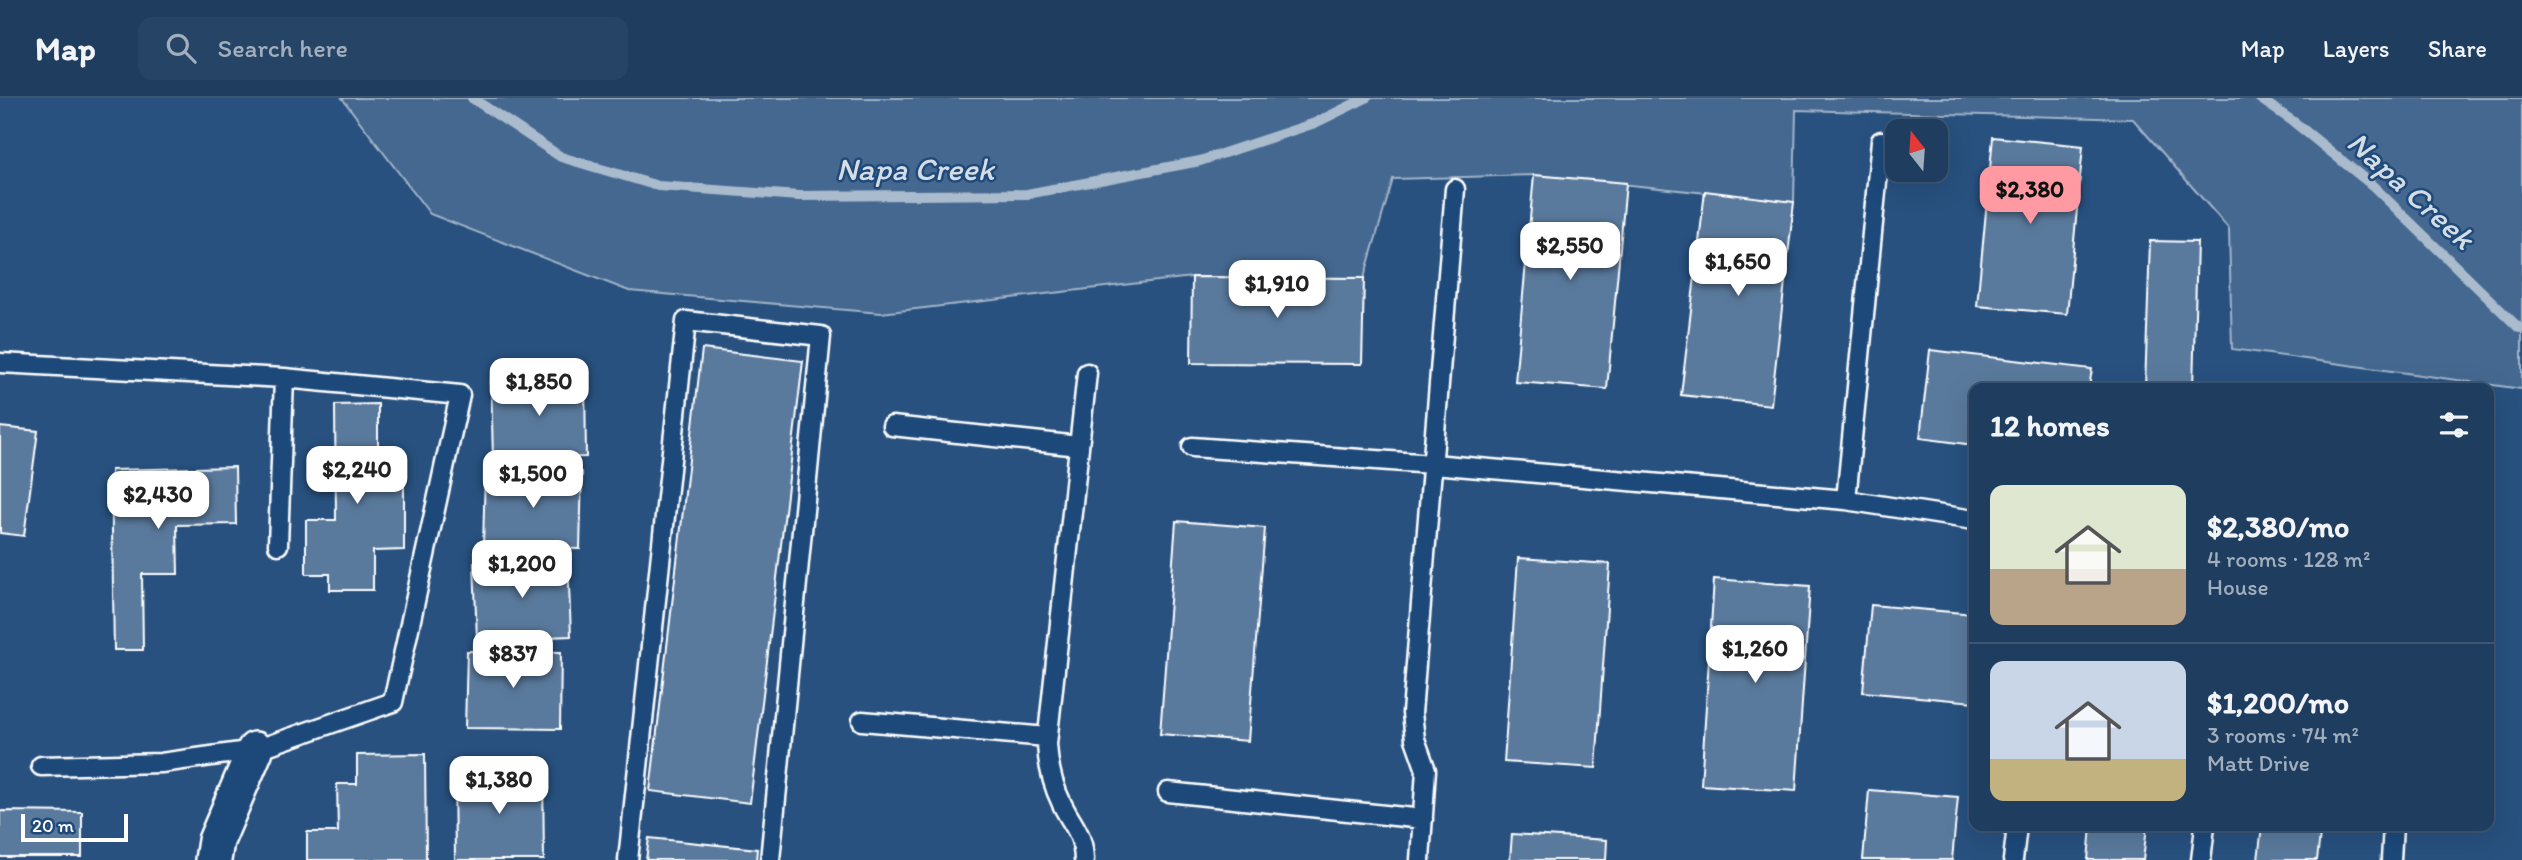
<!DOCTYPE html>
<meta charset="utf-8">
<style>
:root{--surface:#1e3d5f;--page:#264465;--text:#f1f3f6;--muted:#a1aebd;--line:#3c5674;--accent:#ff9aa2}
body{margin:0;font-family:Itim,sans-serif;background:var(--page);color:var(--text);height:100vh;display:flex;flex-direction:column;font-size:26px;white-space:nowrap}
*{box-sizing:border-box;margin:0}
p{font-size:23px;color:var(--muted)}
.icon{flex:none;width:38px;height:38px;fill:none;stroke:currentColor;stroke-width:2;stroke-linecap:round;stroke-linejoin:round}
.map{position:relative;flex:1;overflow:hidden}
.panel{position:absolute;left:1969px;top:285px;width:525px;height:448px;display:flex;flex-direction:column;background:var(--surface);border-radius:14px;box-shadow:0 7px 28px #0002,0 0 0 2px var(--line)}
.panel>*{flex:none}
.needle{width:46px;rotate:343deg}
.controls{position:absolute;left:1885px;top:21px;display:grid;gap:14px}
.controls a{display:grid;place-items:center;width:63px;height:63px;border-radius:14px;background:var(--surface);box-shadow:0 7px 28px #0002,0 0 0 2px var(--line);font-size:35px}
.scale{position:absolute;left:21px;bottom:18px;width:107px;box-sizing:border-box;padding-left:7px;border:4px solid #fff;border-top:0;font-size:19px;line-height:24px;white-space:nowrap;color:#fff;-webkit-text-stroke:5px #1f4a7a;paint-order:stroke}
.price{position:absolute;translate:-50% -60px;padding:0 16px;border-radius:14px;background:#fff;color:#222;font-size:23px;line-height:46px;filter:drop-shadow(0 2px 4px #0008)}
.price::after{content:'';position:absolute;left:50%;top:42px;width:21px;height:16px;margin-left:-10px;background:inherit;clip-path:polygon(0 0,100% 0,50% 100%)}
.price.selected{background:var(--accent);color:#111}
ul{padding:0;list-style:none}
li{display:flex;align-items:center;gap:21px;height:175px;padding:0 21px}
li+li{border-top:2px solid var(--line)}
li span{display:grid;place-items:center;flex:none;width:196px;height:140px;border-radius:14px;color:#555}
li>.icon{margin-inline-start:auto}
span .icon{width:84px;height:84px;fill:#fffc;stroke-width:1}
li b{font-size:30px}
h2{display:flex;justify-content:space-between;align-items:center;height:84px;padding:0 21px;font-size:30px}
header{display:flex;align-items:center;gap:42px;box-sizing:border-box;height:98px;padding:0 35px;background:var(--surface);border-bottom:2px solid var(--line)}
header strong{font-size:33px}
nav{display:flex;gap:38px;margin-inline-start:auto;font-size:24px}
.search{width:490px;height:63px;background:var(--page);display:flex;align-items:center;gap:18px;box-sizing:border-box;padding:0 24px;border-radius:14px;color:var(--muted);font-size:26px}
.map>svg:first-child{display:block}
.green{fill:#446890;stroke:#a2b4c8;stroke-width:2}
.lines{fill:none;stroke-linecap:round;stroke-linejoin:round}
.stream{stroke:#aabbcd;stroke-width:10}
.building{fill:#5a7a9d;stroke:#fff;stroke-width:2}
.lane-casing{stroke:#fff;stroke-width:23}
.street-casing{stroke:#fff;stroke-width:40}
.lane{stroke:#1f4a7a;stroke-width:18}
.street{stroke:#1f4a7a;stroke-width:35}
.labels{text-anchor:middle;stroke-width:5;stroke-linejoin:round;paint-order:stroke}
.water-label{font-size:32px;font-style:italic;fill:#d4dde6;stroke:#1f4a7a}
</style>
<header>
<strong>Map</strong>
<div class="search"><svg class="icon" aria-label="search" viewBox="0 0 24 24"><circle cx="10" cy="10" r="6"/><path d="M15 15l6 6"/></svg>Search here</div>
<nav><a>Map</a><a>Layers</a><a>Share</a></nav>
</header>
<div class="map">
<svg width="2522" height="762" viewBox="0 0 2522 762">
<rect width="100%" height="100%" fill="#28517f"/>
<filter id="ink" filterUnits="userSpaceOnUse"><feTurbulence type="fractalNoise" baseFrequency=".0143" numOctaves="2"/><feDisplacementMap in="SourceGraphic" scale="14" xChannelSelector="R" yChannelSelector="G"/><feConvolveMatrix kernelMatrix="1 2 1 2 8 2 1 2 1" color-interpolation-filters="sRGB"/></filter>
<g filter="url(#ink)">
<path class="green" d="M 342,0 L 2522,0 L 2522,291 L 2232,251 L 2229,131 L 2133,21 L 1796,12 L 1794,104 L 1534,77 L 1393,81 L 1364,180 L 1192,179 L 881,215 L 629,193 L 430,116 Z"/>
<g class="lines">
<path class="stream" d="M 472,0 L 561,59 L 658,88 L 799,98 L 1027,96 L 1200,63 L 1315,25 L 1366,0
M 2259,0 L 2294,24 L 2372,87 L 2519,230 L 2522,230"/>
</g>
<path class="building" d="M 1993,39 L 2083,48 L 2067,216 L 1977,208 Z
M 1534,77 L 1626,85 L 1607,291 L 1515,284 Z
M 1705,93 L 1794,104 L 1771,307 L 1681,297 Z
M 2150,143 L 2197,144 L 2193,290 L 2145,290 Z
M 1192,179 L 1364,180 L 1362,266 L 1191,265 Z
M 702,251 L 803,263 L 750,705 L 650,693 Z
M 1930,252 L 2092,271 L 2089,290 L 1974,290 L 1974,347 L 1920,340 Z
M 585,280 L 586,359 L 493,361 L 491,282 Z
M 378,306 L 378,381 L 404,381 L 404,452 L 373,453 L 373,492 L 330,492 L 330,476 L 306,476 L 306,422 L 336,422 L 335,307 Z
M 0,329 L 38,333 L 24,438 L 0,435 Z
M 235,369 L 236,426 L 177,427 L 178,476 L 142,476 L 143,552 L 114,552 L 111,372 Z
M 485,372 L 582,374 L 580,451 L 483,449 Z
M 1176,423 L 1265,430 L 1248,643 L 1160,636 Z
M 1518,460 L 1610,466 L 1596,670 L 1504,664 Z
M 568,461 L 571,538 L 477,542 L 474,465 Z
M 1714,481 L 1810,488 L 1796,693 L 1701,687 Z
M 1871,507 L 1974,516 L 1974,604 L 1863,594 Z
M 467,553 L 561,554 L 560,631 L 465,630 Z
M 425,656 L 426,762 L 307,762 L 307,734 L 338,734 L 337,686 L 357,686 L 357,657 Z
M 543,673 L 544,762 L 455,762 L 454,674 Z
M 1869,692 L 1958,699 L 1952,762 L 1863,762 Z
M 0,713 L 82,714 L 82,759 L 0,759 Z
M 2091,728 L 2147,728 L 2143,762 L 2088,762 Z
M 2262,728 L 2321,728 L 2317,762 L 2258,762 Z
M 1512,736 L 1607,742 L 1606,762 L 1510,762 Z
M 649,740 L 757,751 L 756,762 L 646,762 Z"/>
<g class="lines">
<g class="lane-casing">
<path id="lane" d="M 0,265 L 284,280 L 460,297 L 393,604 L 255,652 L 161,665 L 41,668
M 892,328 L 1079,348
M 1192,349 L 1433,366 L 1846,402 L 1881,43
M 1846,402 L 1974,422
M 278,447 L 284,280
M 862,623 L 1047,639
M 1168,694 L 1423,721
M 628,762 L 686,223 L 821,238 L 770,762
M 1084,762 C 1083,734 1073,729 1062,706 C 1052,686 1048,668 1047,646 L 1087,275
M 1420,762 L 1426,672 L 1415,641 L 1412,615 L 1455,91
M 2013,762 L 2017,728
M 2201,762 L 2205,728
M 2391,762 L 2393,728"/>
</g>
<g class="street-casing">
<path id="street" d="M 213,762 L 216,743 L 255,652"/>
</g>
<use href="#lane" class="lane"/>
<use href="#street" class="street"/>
</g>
</g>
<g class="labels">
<g class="water-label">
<text x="915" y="82">Napa Creek</text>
<text transform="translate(2411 92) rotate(42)" y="11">Napa Creek</text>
</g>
</g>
</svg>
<div class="controls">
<a><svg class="needle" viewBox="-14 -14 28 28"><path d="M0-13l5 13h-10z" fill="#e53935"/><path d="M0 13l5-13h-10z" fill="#a1aebd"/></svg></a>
</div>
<div class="scale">20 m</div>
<b class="price selected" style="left:2030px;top:128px">$2,380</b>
<b class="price" style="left:1570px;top:184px">$2,550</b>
<b class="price" style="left:1738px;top:200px">$1,650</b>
<b class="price" style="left:1277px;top:222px">$1,910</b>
<b class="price" style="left:539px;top:320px">$1,850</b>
<b class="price" style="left:357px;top:408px">$2,240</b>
<b class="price" style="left:533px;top:412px">$1,500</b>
<b class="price" style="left:158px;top:433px">$2,430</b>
<b class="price" style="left:522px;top:502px">$1,200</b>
<b class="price" style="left:1755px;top:587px">$1,260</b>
<b class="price" style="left:513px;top:592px">$837</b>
<b class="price" style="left:499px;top:718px">$1,380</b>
<section class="panel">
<h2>12 homes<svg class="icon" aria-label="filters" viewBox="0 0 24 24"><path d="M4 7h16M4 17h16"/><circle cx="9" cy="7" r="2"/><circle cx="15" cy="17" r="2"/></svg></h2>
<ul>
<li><span style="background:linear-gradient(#dfe7d0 60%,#b9a48a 0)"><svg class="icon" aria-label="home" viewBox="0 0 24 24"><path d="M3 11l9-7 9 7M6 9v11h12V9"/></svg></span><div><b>$2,380/mo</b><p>4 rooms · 128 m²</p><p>House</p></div></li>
<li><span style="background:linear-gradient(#c9d6e8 70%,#c2b280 0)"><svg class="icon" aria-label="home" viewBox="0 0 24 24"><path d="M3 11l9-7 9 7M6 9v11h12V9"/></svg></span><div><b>$1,200/mo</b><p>3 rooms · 74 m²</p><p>Matt Drive</p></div></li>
</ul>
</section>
</div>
